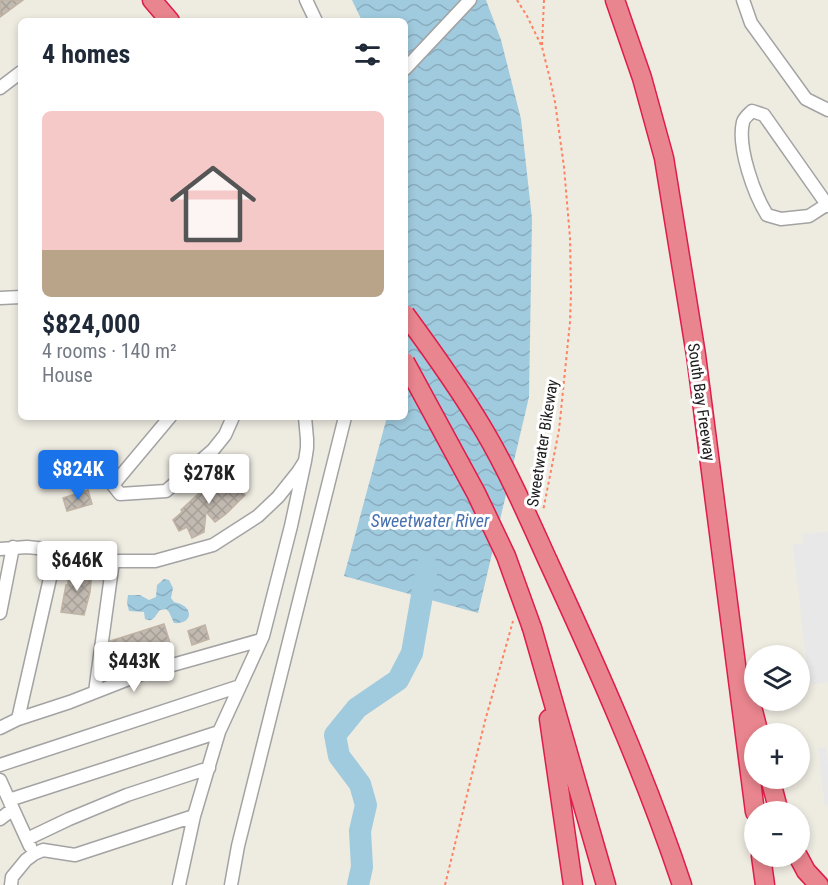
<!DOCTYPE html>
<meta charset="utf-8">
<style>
:root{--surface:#fff;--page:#f6f6f7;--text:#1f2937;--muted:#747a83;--accent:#1a73e8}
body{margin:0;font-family:"Roboto Condensed",sans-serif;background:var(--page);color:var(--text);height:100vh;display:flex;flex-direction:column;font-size:22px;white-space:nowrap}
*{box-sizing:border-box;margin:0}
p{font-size:20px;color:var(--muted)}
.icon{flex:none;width:33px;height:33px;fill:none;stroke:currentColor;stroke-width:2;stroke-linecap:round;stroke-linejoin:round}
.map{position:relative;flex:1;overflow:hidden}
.panel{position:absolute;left:18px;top:18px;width:390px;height:402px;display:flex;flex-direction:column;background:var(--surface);border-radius:9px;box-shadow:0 3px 9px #0003}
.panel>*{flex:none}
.buttons{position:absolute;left:744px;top:645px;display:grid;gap:12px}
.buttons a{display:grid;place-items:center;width:66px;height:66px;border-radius:50%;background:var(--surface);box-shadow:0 3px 9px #0003;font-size:30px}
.price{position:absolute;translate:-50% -51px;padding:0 14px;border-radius:6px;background:#fff;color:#222;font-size:20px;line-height:39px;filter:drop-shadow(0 2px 3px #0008)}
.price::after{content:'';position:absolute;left:50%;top:36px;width:18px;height:14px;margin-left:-9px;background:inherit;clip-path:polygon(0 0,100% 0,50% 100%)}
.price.current{background:var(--accent);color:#fff}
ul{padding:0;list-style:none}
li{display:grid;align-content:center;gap:12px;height:318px;padding:0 24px}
li span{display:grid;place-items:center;height:186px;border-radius:9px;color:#555}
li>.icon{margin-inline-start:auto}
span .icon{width:108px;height:108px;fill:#fffc;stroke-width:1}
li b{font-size:26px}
h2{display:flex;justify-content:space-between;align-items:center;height:72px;padding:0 24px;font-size:26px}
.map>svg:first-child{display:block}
.parking{fill:#e8e8e8}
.water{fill:url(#water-waves)}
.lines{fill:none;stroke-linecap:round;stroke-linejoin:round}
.river{stroke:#a0cade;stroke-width:22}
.building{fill:url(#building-cross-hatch);stroke:#c0b3a3;stroke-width:1.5}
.minor-casing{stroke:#a3a3a3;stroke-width:15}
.highway-casing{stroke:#de1d4b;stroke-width:21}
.path{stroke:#ff8262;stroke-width:2;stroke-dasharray:3 3;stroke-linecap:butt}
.minor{stroke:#fff;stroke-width:12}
.highway{stroke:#e9858e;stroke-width:18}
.highway-bridge-casing{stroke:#de1d4b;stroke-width:21;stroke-linecap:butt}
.highway-bridge{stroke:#e9858e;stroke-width:18}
.labels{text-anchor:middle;stroke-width:6;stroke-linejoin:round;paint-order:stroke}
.street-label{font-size:16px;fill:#1c1c1c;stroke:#fff}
.water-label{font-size:18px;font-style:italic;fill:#4670af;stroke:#fff}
</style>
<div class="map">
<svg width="828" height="885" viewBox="0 0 828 885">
<defs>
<pattern id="water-waves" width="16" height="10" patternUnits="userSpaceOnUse" patternTransform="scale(1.5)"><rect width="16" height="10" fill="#a0cade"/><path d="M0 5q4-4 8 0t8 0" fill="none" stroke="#89adbe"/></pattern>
<pattern id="building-cross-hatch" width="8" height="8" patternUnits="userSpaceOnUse" patternTransform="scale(1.5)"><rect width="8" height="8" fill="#c2bab1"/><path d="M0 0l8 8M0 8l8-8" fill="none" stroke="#a69f98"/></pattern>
</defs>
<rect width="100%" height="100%" fill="#eeebe1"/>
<path class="parking" d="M 828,532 L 828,682 L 809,685 L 793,544 L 804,543 L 802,534 Z
M 826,747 L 828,764 L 828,805 L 825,806 L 818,748 Z"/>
<path class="water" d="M 352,0 L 486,0 L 501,40 L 521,119 L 532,219 L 529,397 L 478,613 L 344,576 L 387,417 L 405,417 L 405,21 L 362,21 Z
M 164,579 L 169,580 L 173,588 L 171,598 L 174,602 C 195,606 193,625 174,623 L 169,612 L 166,609 L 160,610 C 155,616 153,623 145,619 L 144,612 L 129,611 L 127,603 L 128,595 L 140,595 L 149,600 L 156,597 L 157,585 Z"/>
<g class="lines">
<path class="river" d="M 358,885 L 362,867 L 360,831 L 366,805 L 360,784 L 339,756 L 335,735 L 357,708 L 398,680 L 412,653 L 427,567"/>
</g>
<path class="building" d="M 0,0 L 23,0 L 0,17 Z
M 224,472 L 245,495 L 226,514 L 215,522 L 206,512 L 204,532 L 192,538 L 187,527 L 179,531 L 173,520 L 182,512 L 181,510 L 210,483 L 211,484 Z
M 88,490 L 92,504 L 67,511 L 63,498 Z
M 69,569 L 92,572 L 90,592 L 84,615 L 61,612 L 66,585 L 68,585 Z
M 164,624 L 172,649 L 138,660 L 139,662 L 125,666 L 124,663 L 108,668 L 107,664 L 110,641 Z
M 205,625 L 209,639 L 192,645 L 188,631 Z"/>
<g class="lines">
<g class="minor-casing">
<path id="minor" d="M 306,0 L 316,21
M 743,0 L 751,23 L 806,99 L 828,110
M 405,69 L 470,0
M 0,88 L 21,72
M 826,205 L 809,216 L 781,219 L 767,215 C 754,194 737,147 743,122 C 744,118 749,114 752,111 L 764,115 L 828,206
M 0,298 L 21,297
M 170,417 L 113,485 L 120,494 L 166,491 L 213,450 L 225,435 L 233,417
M 0,549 L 27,547 L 47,549 L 89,561 L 155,561 L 213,545 L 258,516 L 278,497 L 298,472 L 305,461 L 307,448 L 307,439 L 305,417
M 0,613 L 13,547
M 95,692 L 113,561
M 18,719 L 56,552
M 0,728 L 18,719 L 70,702 L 144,673 L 261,640
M 0,765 L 240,686
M 0,780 L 13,809 L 0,819
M 9,800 L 219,732
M 13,809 L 30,846
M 27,839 L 69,819 L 127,795 L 209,768
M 11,885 L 12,877 L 26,860 L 34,854 L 43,850 L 75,855 L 194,816
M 179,885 L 194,816 L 219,732 L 263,636 L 291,526 L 305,461
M 231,885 L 238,846 L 345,417"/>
</g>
<g class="highway-casing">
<path id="highway" d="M 152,0 L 170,21
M 615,0 L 642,78 L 664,158 L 696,355 L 755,812
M 548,561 C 597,667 645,774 682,885
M 532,628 L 606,885
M 751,703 L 759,734
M 549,719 L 573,885
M 770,778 L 779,812
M 761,856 L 765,885
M 798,856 L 806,871 L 819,885"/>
</g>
<path class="path" d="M 517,0 L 527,16 L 542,47 L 550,79 L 555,102 L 564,167 L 570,238 L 571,293 L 570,322 L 559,430 L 543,511
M 542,45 L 544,0
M 445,885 L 485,721 L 513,621"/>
<use href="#minor" class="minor"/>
<use href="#highway" class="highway"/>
<g class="highway-bridge-casing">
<path id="highway-bridge" d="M 405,314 C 433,352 461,391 485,432 C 509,473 528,517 548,561
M 405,362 L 476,493 L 506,556 L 532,628"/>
</g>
<use href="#highway-bridge" class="highway-bridge"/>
</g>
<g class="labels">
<g class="street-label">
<text transform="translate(702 402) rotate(82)" y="6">South Bay Freeway</text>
<text transform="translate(542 443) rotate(-81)" y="6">Sweetwater Bikeway</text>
</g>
<g class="water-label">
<text x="430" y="527">Sweetwater River</text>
</g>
</g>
</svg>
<div class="buttons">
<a><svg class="icon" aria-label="layers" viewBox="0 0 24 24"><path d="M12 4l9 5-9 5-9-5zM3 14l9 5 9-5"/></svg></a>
<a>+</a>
<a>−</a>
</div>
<b class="price current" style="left:78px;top:501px">$824K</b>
<b class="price" style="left:209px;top:505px">$278K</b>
<b class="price" style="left:77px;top:592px">$646K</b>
<b class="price" style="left:134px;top:693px">$443K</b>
<section class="panel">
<h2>4 homes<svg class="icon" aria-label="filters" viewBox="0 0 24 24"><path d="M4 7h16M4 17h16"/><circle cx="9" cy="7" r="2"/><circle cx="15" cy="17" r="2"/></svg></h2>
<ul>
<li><span style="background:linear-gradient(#f6c9c9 75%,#b9a48a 0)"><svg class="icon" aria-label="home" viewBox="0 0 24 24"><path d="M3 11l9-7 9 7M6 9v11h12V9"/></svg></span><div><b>$824,000</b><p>4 rooms · 140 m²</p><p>House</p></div></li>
</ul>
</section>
</div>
